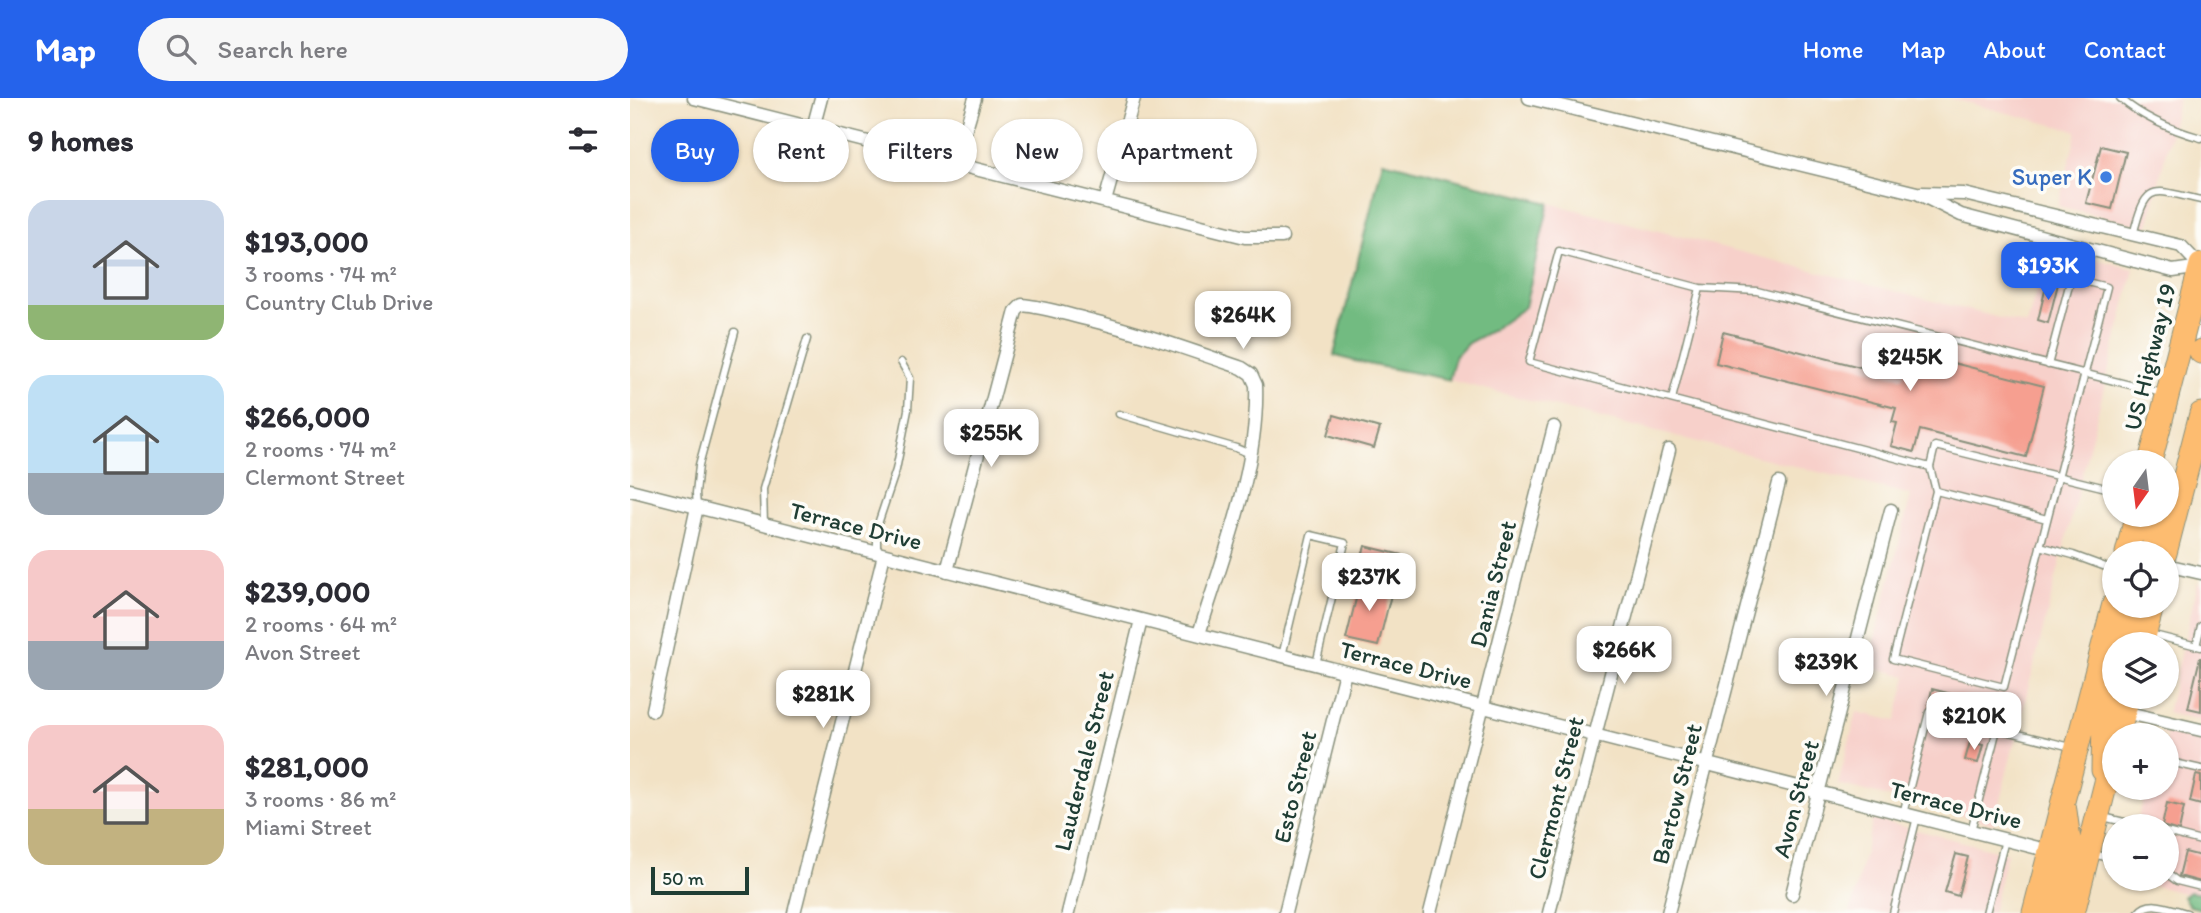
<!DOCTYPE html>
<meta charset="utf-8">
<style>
:root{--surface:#fff;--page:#f7f7f7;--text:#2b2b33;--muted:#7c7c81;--accent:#2563eb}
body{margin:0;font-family:Itim,sans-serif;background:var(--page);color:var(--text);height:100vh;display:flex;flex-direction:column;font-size:26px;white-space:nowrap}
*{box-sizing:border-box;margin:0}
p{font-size:23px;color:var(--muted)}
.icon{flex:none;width:38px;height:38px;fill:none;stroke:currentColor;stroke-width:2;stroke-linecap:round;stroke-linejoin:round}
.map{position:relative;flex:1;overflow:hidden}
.details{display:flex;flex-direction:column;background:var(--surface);width:630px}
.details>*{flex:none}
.banner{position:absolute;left:21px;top:21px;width:665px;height:63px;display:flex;gap:14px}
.needle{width:46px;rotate:194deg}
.fabs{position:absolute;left:1472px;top:352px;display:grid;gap:14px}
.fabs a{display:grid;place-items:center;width:77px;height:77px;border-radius:50%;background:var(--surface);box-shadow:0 2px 5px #0004;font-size:35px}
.scale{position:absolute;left:21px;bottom:18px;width:98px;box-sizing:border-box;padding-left:7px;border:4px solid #1f3d34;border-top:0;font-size:19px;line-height:24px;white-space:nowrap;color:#1f3d34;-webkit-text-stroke:5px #fdfcf7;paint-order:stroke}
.price{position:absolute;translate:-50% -60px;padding:0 16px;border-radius:14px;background:#fff;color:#222;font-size:23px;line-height:46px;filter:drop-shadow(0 2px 4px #0008)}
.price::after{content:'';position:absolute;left:50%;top:42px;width:21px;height:16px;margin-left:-10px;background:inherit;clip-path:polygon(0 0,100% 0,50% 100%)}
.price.on{background:var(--accent);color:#fff}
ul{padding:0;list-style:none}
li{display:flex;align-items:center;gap:21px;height:175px;padding:0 28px}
li span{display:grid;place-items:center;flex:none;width:196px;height:140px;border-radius:21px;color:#555}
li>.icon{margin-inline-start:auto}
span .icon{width:84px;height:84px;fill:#fffc;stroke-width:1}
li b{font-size:30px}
h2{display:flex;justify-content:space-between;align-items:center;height:84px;padding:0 28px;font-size:30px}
.chip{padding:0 24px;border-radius:32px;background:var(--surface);box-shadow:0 2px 5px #0004;font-size:24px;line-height:63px}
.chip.on{background:var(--accent);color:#fff}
header{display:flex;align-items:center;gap:42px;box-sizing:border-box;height:98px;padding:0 35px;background:var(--accent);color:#fff}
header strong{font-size:33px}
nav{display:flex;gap:38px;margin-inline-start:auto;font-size:24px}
.search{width:490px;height:63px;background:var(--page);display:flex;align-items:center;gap:18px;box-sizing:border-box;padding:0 24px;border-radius:38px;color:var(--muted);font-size:26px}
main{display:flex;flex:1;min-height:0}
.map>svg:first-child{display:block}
.built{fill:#f7d0ca}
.forest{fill:#72bb81;stroke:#487c5a;stroke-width:2}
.building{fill:#f69f90}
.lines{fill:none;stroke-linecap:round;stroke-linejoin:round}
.lane-casing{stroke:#88907c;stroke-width:9}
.street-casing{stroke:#88907c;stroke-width:15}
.highway-casing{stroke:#88907c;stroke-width:25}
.lane{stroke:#fff;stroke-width:6}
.street{stroke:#fff;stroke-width:12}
.highway{stroke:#fdbc70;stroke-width:23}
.shop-dot{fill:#3f7fe0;stroke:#fdfcf7;stroke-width:2.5}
.labels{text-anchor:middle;stroke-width:7;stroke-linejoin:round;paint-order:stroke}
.shop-label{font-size:24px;fill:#366cbe;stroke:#fdfcf7;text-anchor:end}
.street-label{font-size:24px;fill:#1f3d34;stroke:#fdfcf7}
</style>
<header>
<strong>Map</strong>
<div class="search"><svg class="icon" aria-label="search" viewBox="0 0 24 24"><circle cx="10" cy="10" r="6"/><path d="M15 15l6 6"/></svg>Search here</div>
<nav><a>Home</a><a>Map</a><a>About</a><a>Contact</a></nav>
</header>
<main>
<section class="details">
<h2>9 homes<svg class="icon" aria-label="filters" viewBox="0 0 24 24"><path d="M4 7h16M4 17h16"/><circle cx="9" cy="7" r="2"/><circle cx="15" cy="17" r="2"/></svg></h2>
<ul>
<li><span style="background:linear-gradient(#c9d6e8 75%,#8fb573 0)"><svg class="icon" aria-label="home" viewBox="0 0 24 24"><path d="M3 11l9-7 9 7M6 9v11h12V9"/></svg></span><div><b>$193,000</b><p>3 rooms · 74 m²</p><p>Country Club Drive</p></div></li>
<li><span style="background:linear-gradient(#bfe0f5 70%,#9aa5b1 0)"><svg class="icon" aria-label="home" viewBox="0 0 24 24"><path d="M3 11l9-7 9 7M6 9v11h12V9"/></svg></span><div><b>$266,000</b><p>2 rooms · 74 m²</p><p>Clermont Street</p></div></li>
<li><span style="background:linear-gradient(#f6c9c9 65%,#9aa5b1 0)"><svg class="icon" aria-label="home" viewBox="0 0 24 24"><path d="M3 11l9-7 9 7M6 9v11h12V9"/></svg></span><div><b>$239,000</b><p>2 rooms · 64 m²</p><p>Avon Street</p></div></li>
<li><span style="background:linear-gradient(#f6c9c9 60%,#c2b280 0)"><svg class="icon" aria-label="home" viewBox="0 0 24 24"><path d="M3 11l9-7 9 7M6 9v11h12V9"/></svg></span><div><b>$281,000</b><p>3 rooms · 86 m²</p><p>Miami Street</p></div></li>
</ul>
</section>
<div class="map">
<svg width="1571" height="815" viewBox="0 0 1571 815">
<rect width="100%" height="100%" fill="#fdfcf7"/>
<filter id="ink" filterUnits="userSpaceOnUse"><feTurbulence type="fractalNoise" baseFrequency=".0143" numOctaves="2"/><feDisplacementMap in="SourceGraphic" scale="14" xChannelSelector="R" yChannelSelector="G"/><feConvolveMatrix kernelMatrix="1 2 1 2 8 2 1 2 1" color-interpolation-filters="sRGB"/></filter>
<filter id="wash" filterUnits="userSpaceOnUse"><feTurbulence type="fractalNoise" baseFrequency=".00686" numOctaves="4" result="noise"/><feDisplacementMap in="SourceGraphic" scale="28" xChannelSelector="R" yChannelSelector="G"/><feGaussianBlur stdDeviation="1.57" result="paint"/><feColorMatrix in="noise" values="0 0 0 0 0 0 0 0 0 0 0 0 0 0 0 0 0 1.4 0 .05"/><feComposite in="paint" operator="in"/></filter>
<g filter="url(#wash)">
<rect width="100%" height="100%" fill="#f2e2c5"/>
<path class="built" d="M 1319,0 L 1549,0 L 1518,129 L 1428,108 L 1447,33 Z
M 919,105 L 1397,227 L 1417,149 L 1504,171 L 1364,726 L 1208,686 L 1227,614 L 1266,623 L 1277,578 L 1238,568 L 1281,397 L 819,282 L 825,259 L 838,245 L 861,233 L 895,209 Z
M 1568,485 L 1571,486 L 1571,623 L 1537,615 Z
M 1532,634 L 1571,643 L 1571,796 L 1557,796 L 1498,781 L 1536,780 L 1536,728 L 1506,728 L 1517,690 L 1536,690 L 1536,637 L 1531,637 Z
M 1243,721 L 1377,755 L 1362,815 L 1220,815 Z"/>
<path class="forest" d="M 753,63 L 919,105 L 895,209 L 861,233 L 838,245 L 825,259 L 819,282 C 781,272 741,270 704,257 Z
M 1559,794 L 1571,796 L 1571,811 L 1560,808 L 1553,799 Z"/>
<g id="blocks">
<path class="building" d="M 1471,48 L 1496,54 L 1482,111 L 1456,105 Z
M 1417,184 L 1428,186 L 1418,225 L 1408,222 Z
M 1093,234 L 1273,280 L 1280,254 L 1414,288 L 1396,359 L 1290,332 L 1284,354 L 1261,348 L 1267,325 L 1262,324 L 1266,310 L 1086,265 Z
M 704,317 L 750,330 L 744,350 L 698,337 Z
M 735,448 L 776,458 L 772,473 L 731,462 Z
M 731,481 L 763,489 L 748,548 L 716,541 Z
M 1570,560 L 1571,560 L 1571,613 L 1558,610 Z
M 1302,591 L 1364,607 L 1365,602 L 1380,605 L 1375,625 L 1298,609 Z
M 1340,644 L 1353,647 L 1348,665 L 1335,662 Z
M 1566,677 L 1571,678 L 1571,707 L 1560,704 Z
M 1537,705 L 1554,709 L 1549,733 L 1532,728 Z
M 1555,754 L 1571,758 L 1571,784 L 1549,778 Z
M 1326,756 L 1338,759 L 1328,798 L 1315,794 Z"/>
</g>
</g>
<g filter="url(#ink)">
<use href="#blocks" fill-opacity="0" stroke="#88907c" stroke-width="2"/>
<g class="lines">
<g class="lane-casing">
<path id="lane" d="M 1490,0 C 1513,20 1542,32 1571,40
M 1503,137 C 1517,83 1521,91 1571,102
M 1418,267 L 1441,180 L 1477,189 L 1374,589 L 1263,561 L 1306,393 L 1300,369 L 1305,348 L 1484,392
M 1042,301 L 1070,190
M 489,316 L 606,350 L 620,356
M 1300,369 L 899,264 L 929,153 L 1070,190 L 1127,193 L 1532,295
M 1306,393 L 1417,421
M 67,409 L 66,395 L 69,367 L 105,234
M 134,426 L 133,391 L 177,241
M 1410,448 L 1443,457 L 1484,472
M 247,455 L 247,429 L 266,372 L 278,312 L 280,280 L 271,264
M 1520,536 L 1571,549
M 1566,548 L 1571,528
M 652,558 L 681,437 L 715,445 L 686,566
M 1536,663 L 1571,671
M 1273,716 L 1299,614 L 1441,649
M 1473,719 L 1511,728
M 1341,733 L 1367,631
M 1536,734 L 1571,743
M 1463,756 L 1484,761
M 1536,775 L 1547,783 L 1571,789
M 1263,815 L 1287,719
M 1356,815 L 1375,742
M 1508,815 C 1519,800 1541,811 1557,815"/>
</g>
<g class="street-casing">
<path id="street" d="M 64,0 L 615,139 L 652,139
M 899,0 L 1287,95 L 1331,117 L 1543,173 L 1571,169
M 183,30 L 191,0
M 326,64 L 345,0
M 1291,95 L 1334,96 L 1551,148 L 1571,169
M 475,103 L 504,0
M 0,392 L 1420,753
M 1536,467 L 1571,475
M 317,473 L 386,213 L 392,207 C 414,209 435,216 456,221 C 509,234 560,252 612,270 L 621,276 L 626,287 C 629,369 593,458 569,536
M 23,612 L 67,409
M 1494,614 L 1571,632
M 1162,796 L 1261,412
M 164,815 L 254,457
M 438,815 L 511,522
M 655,815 L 715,574
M 800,815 L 924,329
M 919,815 L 1039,352
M 1038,815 L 1149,385"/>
</g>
<g class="highway-casing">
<path id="highway" d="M 1571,253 L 1571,254
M 1520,364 L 1571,167
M 1525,416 L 1523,438 L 1526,455
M 1497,455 L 1507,416
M 1535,455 L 1571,316
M 1493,546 L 1503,508
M 1512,546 L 1522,508
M 1488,637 L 1498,598
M 1473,672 L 1474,616 L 1484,578
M 1404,815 L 1484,506
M 1421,815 L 1439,742 L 1435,713
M 1443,815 L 1484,653"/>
</g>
<use href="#lane" class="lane"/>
<use href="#street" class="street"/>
<use href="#highway" class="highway"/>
</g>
</g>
<circle class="shop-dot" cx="1476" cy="79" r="7"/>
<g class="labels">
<g class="shop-label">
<text x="1462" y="87">Super K</text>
</g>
<g class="street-label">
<text transform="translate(1520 259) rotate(-76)" y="8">US Highway 19</text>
<text transform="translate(226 428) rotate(14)" y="8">Terrace Drive</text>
<text transform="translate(863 486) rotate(-76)" y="8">Dania Street</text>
<text transform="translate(776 567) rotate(14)" y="8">Terrace Drive</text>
<text transform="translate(454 663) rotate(-76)" y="8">Lauderdale Street</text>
<text transform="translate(665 689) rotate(-76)" y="8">Esto Street</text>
<text transform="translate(1047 696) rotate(-76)" y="8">Bartow Street</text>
<text transform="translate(926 700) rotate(-76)" y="8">Clermont Street</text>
<text transform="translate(1166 701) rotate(-75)" y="8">Avon Street</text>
<text transform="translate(1326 707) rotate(14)" y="8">Terrace Drive</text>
</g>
</g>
</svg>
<div class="fabs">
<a><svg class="needle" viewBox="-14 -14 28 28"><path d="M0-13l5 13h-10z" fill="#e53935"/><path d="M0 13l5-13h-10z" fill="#7c7c81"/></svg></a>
<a><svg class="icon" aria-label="locate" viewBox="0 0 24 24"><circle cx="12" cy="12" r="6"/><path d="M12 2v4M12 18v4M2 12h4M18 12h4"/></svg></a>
<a><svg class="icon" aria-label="layers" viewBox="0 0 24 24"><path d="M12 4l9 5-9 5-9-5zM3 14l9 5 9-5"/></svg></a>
<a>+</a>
<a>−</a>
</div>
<div class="scale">50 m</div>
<b class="price on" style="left:1418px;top:204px">$193K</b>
<b class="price" style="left:613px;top:253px">$264K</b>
<b class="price" style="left:1280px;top:295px">$245K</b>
<b class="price" style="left:361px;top:371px">$255K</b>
<b class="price" style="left:739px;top:515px">$237K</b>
<b class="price" style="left:994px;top:588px">$266K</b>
<b class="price" style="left:1196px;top:600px">$239K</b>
<b class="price" style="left:193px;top:632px">$281K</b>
<b class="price" style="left:1344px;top:654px">$210K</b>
<div class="banner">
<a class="chip on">Buy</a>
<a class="chip">Rent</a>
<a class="chip">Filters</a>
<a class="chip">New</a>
<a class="chip">Apartment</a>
</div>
</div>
</main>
